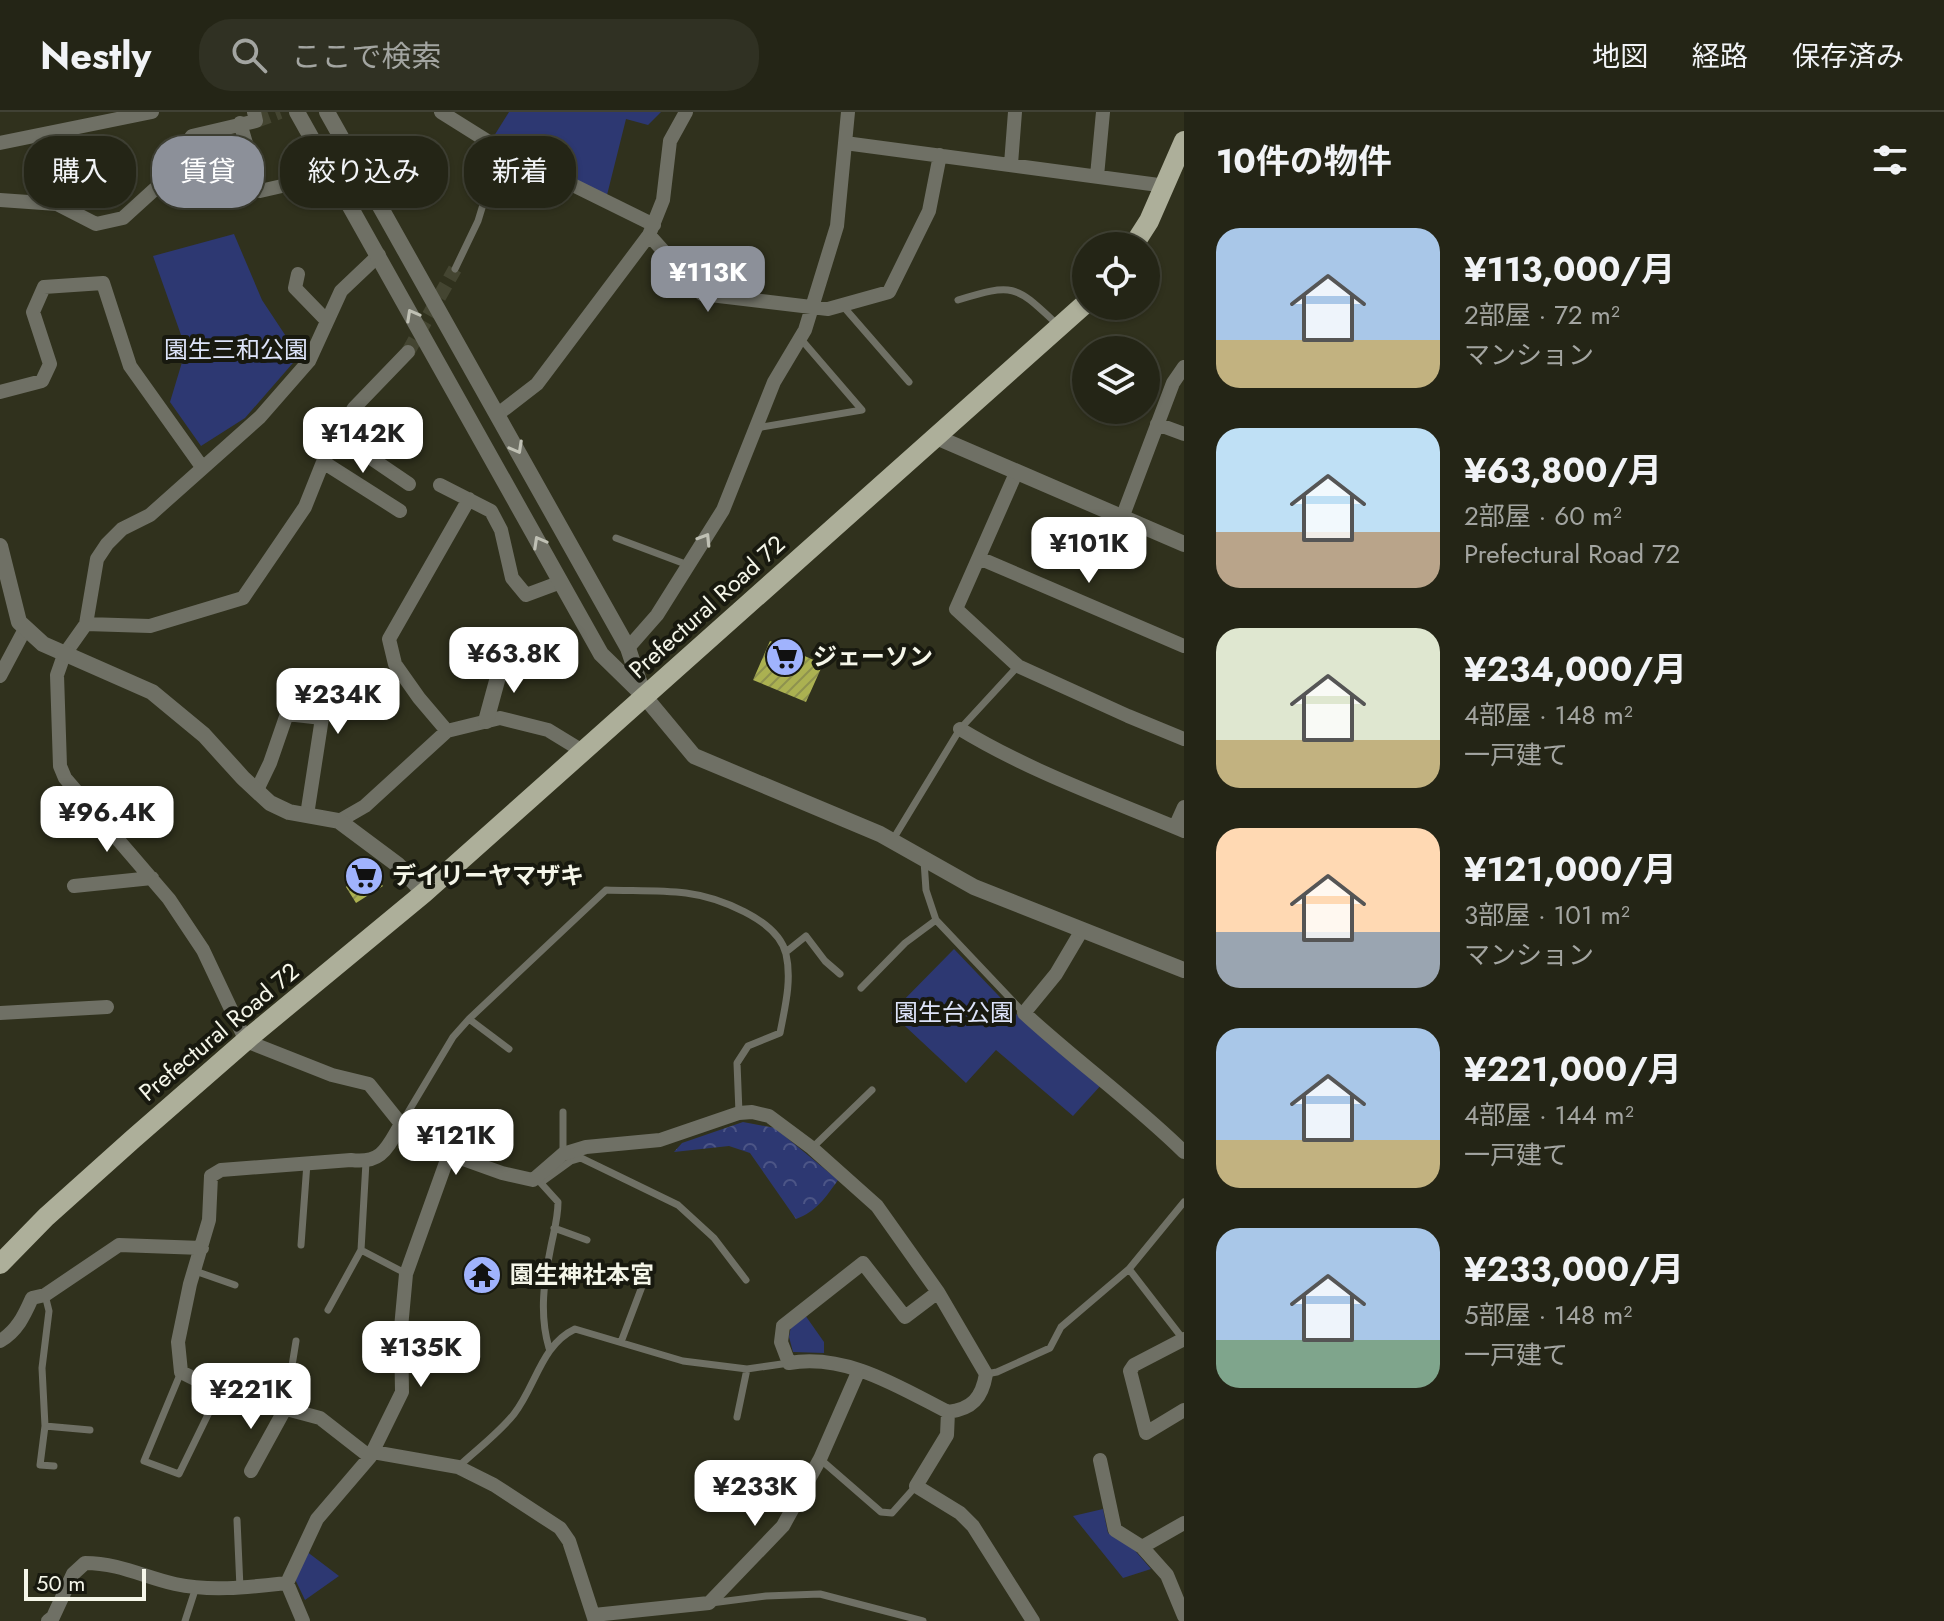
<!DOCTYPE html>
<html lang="ja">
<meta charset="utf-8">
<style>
:root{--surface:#242516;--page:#303123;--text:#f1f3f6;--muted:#a3a5a1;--line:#414235;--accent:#8c9099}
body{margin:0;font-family:Jost,"Noto Sans JP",sans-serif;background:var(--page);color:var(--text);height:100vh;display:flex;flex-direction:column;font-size:30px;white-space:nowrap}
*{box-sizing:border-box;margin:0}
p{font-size:26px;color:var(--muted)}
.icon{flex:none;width:44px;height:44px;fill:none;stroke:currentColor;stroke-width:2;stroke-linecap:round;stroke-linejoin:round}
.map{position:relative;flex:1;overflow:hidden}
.drawer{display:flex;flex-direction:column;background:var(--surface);width:760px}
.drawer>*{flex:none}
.guide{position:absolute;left:24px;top:24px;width:760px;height:72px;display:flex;gap:16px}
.buttons{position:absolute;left:1072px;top:120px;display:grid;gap:16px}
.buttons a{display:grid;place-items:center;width:88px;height:88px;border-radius:50%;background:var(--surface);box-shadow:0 2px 6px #0004,0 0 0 2px var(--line);font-size:40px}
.scale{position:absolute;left:24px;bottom:20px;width:122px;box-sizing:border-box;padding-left:8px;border:4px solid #f5f6e9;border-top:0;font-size:22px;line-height:28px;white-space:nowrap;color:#f5f6e9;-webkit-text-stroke:6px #18190f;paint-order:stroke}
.price{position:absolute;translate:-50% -68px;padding:0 18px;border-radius:16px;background:#fff;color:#222;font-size:26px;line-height:52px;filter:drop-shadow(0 2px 4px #0008)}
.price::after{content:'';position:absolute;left:50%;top:48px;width:24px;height:18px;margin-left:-12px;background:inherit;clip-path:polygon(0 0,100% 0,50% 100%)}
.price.current{background:var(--accent);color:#fff}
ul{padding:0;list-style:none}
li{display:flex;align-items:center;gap:24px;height:200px;padding:0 32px}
li span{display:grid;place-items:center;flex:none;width:224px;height:160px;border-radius:24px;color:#555}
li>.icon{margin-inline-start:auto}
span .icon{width:96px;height:96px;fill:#fffc;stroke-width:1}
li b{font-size:34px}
h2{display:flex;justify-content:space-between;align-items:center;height:96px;padding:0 32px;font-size:34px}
.tag{padding:0 28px;border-radius:32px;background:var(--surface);box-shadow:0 2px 6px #0004,0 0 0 2px var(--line);font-size:28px;line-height:72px}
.tag.current{background:var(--accent);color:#fff}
header{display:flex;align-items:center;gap:48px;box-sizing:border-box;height:112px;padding:0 40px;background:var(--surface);border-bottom:2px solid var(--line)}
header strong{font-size:38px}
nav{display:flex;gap:44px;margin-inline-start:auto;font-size:28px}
.search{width:560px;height:72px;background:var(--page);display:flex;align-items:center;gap:20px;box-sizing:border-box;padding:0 28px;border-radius:32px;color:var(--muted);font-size:30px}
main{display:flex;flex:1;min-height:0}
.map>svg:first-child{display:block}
.green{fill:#2d3872}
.forest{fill:url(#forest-crowns)}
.building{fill:url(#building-hatch)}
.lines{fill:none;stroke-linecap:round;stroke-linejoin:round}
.minor-tunnel{stroke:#444531;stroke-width:14;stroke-dasharray:14 7;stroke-linecap:butt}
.service{stroke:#6f7065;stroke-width:7}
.minor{stroke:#6f7065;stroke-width:14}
.tertiary{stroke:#6f7065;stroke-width:16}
.primary{stroke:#adaf9a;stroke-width:20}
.oneway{stroke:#bfc0b4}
.labels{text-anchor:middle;stroke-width:8;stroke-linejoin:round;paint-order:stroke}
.park-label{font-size:24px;fill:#dde3f9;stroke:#18190f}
.street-label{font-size:24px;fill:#f5f6e9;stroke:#18190f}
.poi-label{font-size:24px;font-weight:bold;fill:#f5f6e9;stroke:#18190f;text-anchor:start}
</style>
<header>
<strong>Nestly</strong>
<div class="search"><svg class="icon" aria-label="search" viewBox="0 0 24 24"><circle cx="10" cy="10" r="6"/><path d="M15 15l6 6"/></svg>ここで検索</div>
<nav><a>地図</a><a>経路</a><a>保存済み</a></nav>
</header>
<main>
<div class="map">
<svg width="1184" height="1509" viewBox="0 0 1184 1509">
<defs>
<pattern id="forest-crowns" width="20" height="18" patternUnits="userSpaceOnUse" patternTransform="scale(2)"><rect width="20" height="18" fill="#2d3872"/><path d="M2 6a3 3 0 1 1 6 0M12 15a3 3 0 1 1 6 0" fill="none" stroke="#4c5586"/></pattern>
<pattern id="building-hatch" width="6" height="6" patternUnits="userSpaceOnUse" patternTransform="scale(2)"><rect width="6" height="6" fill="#abb151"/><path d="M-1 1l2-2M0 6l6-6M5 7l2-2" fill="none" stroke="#8e924e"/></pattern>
</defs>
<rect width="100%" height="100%" fill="#30311d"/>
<path class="green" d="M 509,0 L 661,0 L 648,13 L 626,7 L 607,83 L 551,58 L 494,24 Z
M 234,122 L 262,188 L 299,244 L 245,306 L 201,334 L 170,290 L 186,237 L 153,144 Z
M 954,837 L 1019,905 L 1102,972 L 1073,1004 L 996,938 L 966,971 L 891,901 Z
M 805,1203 L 824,1230 L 824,1241 L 793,1240 L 789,1225 L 791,1214 Z
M 1103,1397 L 1108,1421 L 1131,1434 L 1151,1457 L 1123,1466 L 1073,1404 Z
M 306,1439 L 339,1464 L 305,1488 L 293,1463 Z"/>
<path class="forest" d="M 743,1010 L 775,1016 L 838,1068 C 826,1085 816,1100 796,1107 L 750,1041 L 729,1034 L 674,1040 L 682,1031 Z"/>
<path class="building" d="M 770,529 L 823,552 L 806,590 L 753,568 Z
M 364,754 L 383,774 L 356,791 L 346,775 Z"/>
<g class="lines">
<path class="minor-tunnel" d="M 256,9 L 280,0
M 408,240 L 455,157"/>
<path class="service" d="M 455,157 L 478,109 L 500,37
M 958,188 C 1016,170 1016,174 1059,214
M 842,193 L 909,270
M 756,316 L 862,298 L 800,226
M 616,426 L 688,453
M 892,729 L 960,617 L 1018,554
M 924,749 L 926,778 L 936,808 L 1023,900
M 786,840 L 806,824 L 825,849 L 840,862
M 861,876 L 905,831 L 936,808
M 469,907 L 509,937
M 401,1012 L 453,925 L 469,907 L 606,778 C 632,779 660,778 686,781 C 717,785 778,807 786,842 C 792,868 785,895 780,921 L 748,934 L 737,951 L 739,1001
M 812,1036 L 872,978
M 563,1042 L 563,1000
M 539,1069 L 558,1090 C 558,1106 554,1119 551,1134 C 544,1169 539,1202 549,1236
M 542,1070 L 571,1049 L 581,1046 L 610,1060 L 678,1093 L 714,1126 L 746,1168
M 554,1116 L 587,1128
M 301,1133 L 307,1051
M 361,1138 L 405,1161
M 1129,1157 L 1183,1227
M 195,1159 L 235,1173
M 45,1183 L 49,1199 L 42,1256 L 45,1314 L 40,1353 L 54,1354
M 328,1198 L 361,1138 L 366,1050
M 621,1230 L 649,1156
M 181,1260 L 144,1349 L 179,1362 L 219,1280
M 986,1262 L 997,1260 L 1050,1236 L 1061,1215 L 1129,1157 L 1184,1090
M 285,1297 L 296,1229
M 737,1305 L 747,1257
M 45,1314 L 90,1318
M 820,1347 L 881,1400 L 892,1401 L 916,1374
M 458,1355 C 476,1338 498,1322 514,1302 C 536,1274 541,1233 575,1217 L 683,1249 L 747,1257 L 789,1251
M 237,1408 L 240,1476
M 711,1491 L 766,1484 L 820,1482 L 923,1509
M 185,1509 L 196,1475"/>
<path class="minor" d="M 441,0 L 500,37 L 654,113
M 240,11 L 260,79 L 304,69
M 0,31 L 152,0
M 845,31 L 1166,74
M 1011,52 L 1015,0
M 1097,64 L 1103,0
M 0,88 L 57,92 L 96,112 L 123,106 L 156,76 L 192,24 L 256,9 L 254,0
M 649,123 L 702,182 L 828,197 L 889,180 L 929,99 L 940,43
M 379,143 L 341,179 L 309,249 L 260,305 L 150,403 L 122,417 L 107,432 L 97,447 L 86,512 L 64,543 L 57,563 L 60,654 L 65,666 L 169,787 L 203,838 L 246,929 L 332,963 L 369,972 L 401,1012 L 449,1042 L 502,1061 L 533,1068 L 563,1042 L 586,1035 L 660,1028 L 739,1001 L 752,1000 L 769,1004 L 812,1036 L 877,1094 L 938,1180 L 986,1262 C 982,1286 972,1297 948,1300
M 298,162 L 295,176 L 327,209
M 0,280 L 42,269 L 50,252 L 33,200 L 44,175 L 103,171 L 130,254 L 202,355
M 498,302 L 537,272 L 649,123 L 663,88 L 670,29 L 686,0
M 1157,312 L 1184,322
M 337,323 L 409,372
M 323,350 L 400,399
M 1016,361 L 956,497 L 1018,554 L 1128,604 L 1184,627
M 440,373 L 491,399 L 501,418 L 512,466 L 526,483 L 561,470
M 1122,406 L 1173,271 L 1184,255
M 979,446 L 1184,534
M 86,512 L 150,514 L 243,486 L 305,395 L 323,350 L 354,296 L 408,240
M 628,536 L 657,503 L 723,398 L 774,270 L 805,218 L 837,114 L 848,0
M 0,564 L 25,517
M 287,602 L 322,606 L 307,703
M 960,617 C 1031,660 1108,687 1184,719
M 447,619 L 419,586 L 395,552 L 389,527 L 469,387
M 257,678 L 270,651 L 289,596
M 339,709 L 365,694 L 447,619 L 500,606 L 548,618 L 584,640
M 1175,715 L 1184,695
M 74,774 L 152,766
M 1082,818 L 1056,862 L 1024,901 C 1076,949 1133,990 1184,1040
M 0,901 L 107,895
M 938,1180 L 905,1205 L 863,1151 L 783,1214 L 781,1230 L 789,1251 C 846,1241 899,1275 948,1300 L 947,1323 L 916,1374 L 960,1401 L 973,1414 L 1033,1509
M 1184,1227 L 1134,1253 L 1130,1259 L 1146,1321 L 1184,1298
M 0,1229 C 17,1219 24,1204 32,1186 L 45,1183 L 119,1133 L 202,1136
M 373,1340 L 458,1355 L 494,1373 L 560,1416 L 569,1429 L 595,1509
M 370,1345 L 320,1306 L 219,1279 L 181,1260 L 178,1230 L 190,1172 L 209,1108 L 211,1064 L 221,1058 L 351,1048 C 382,1052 387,1036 401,1012
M 1100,1348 L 1115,1418 L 1142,1435 L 1184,1411
M 251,1359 L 285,1297
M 1142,1435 L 1167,1463 L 1184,1504
M 287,1471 L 317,1407 L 370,1345 L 402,1280 L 401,1216 L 406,1162 L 449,1042
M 594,1503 L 709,1491 L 783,1414 L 820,1347 L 859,1258
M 48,1509 L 53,1505 L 73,1462 L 85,1451 C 119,1451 144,1465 175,1472 C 212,1480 250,1475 287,1471 L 303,1509"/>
<path class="tertiary" d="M 297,0 L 601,542 L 645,585 L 694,644 L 880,722 L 974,775 L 1184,858
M 327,0 L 628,536 L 643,581
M 936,325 L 1184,432
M 0,434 L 19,510 L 43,532 L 152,580 L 204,623 L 243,666 L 270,691 L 289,700 L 339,709 L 398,753 L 424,781
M 486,609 L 498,565 L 511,543"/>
<path class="primary" d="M 1133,134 L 1149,109 L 1184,29
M 0,1152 L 46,1105 L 133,1027 L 251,924 L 424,781 L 1086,191"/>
</g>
<defs><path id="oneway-chevron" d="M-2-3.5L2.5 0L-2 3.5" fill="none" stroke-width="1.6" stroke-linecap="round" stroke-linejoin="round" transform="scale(2)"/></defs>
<g class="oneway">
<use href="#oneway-chevron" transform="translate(412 203) rotate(-119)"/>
<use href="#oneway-chevron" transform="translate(517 336) rotate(61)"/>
<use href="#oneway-chevron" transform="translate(705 427) rotate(-58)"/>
<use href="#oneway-chevron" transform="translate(539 430) rotate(-119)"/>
</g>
<defs>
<g id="supermarket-disc" transform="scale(2)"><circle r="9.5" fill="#a0b3fd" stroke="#18190f"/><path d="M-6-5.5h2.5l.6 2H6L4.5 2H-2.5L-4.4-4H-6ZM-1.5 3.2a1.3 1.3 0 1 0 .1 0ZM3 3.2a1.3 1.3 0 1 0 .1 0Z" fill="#111"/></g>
<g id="temple-disc" transform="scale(2)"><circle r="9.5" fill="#a0b3fd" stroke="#18190f"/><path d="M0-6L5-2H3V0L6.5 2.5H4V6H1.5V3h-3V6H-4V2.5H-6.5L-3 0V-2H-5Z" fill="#111"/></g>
</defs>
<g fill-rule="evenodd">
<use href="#supermarket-disc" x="785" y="545"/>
<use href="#supermarket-disc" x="364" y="764"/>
<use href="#temple-disc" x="482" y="1163"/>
</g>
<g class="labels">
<g class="park-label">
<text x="236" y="246">園生三和公園</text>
<text x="954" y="909">園生台公園</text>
</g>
<g class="street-label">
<text transform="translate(707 495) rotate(-42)" y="8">Prefectural Road 72</text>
<text transform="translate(219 920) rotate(-40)" y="8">Prefectural Road 72</text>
</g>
<g class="poi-label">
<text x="813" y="553">ジェーソン</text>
<text x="392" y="772">デイリーヤマザキ</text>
<text x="510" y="1171">園生神社本宮</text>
</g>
</g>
</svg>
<div class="buttons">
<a><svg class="icon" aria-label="locate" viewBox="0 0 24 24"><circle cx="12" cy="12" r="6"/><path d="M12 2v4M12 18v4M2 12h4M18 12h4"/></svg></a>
<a><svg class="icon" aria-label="layers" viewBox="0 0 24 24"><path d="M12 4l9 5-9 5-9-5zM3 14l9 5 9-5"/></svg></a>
</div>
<div class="scale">50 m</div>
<b class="price current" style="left:708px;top:202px">¥113K</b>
<b class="price" style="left:363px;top:363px">¥142K</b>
<b class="price" style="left:1089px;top:473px">¥101K</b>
<b class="price" style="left:514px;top:583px">¥63.8K</b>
<b class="price" style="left:338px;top:624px">¥234K</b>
<b class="price" style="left:107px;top:742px">¥96.4K</b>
<b class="price" style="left:456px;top:1065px">¥121K</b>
<b class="price" style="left:421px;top:1277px">¥135K</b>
<b class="price" style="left:251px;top:1319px">¥221K</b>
<b class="price" style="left:755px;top:1416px">¥233K</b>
<div class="guide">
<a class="tag">購入</a>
<a class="tag current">賃貸</a>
<a class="tag">絞り込み</a>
<a class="tag">新着</a>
</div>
</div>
<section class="drawer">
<h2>10件の物件<svg class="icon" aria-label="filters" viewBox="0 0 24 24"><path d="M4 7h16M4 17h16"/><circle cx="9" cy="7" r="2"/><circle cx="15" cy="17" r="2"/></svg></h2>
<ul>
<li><span style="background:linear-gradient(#a9c7e8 70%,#c2b280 0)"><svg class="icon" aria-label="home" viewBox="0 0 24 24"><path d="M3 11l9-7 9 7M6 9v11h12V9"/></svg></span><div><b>¥113,000/月</b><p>2部屋 · 72 m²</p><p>マンション</p></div></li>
<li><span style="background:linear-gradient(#bfe0f5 65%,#b9a48a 0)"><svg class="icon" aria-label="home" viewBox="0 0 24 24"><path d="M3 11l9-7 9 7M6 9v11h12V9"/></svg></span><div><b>¥63,800/月</b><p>2部屋 · 60 m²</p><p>Prefectural Road 72</p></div></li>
<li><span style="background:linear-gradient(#dfe7d0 70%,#c2b280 0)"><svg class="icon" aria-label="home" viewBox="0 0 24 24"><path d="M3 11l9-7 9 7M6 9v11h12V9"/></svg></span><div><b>¥234,000/月</b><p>4部屋 · 148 m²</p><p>一戸建て</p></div></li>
<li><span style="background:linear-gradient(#ffd9b3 65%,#9aa5b1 0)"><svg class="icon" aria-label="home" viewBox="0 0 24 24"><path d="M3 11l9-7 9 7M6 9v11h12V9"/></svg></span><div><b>¥121,000/月</b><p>3部屋 · 101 m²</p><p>マンション</p></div></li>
<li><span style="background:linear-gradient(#a9c7e8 70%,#c2b280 0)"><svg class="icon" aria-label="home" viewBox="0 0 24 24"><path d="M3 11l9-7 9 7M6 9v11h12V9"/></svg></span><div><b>¥221,000/月</b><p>4部屋 · 144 m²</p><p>一戸建て</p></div></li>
<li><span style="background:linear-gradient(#a9c7e8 70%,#7fa58c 0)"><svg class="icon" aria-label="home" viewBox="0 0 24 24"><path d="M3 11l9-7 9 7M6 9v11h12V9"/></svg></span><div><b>¥233,000/月</b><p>5部屋 · 148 m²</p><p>一戸建て</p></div></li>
</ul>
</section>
</main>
